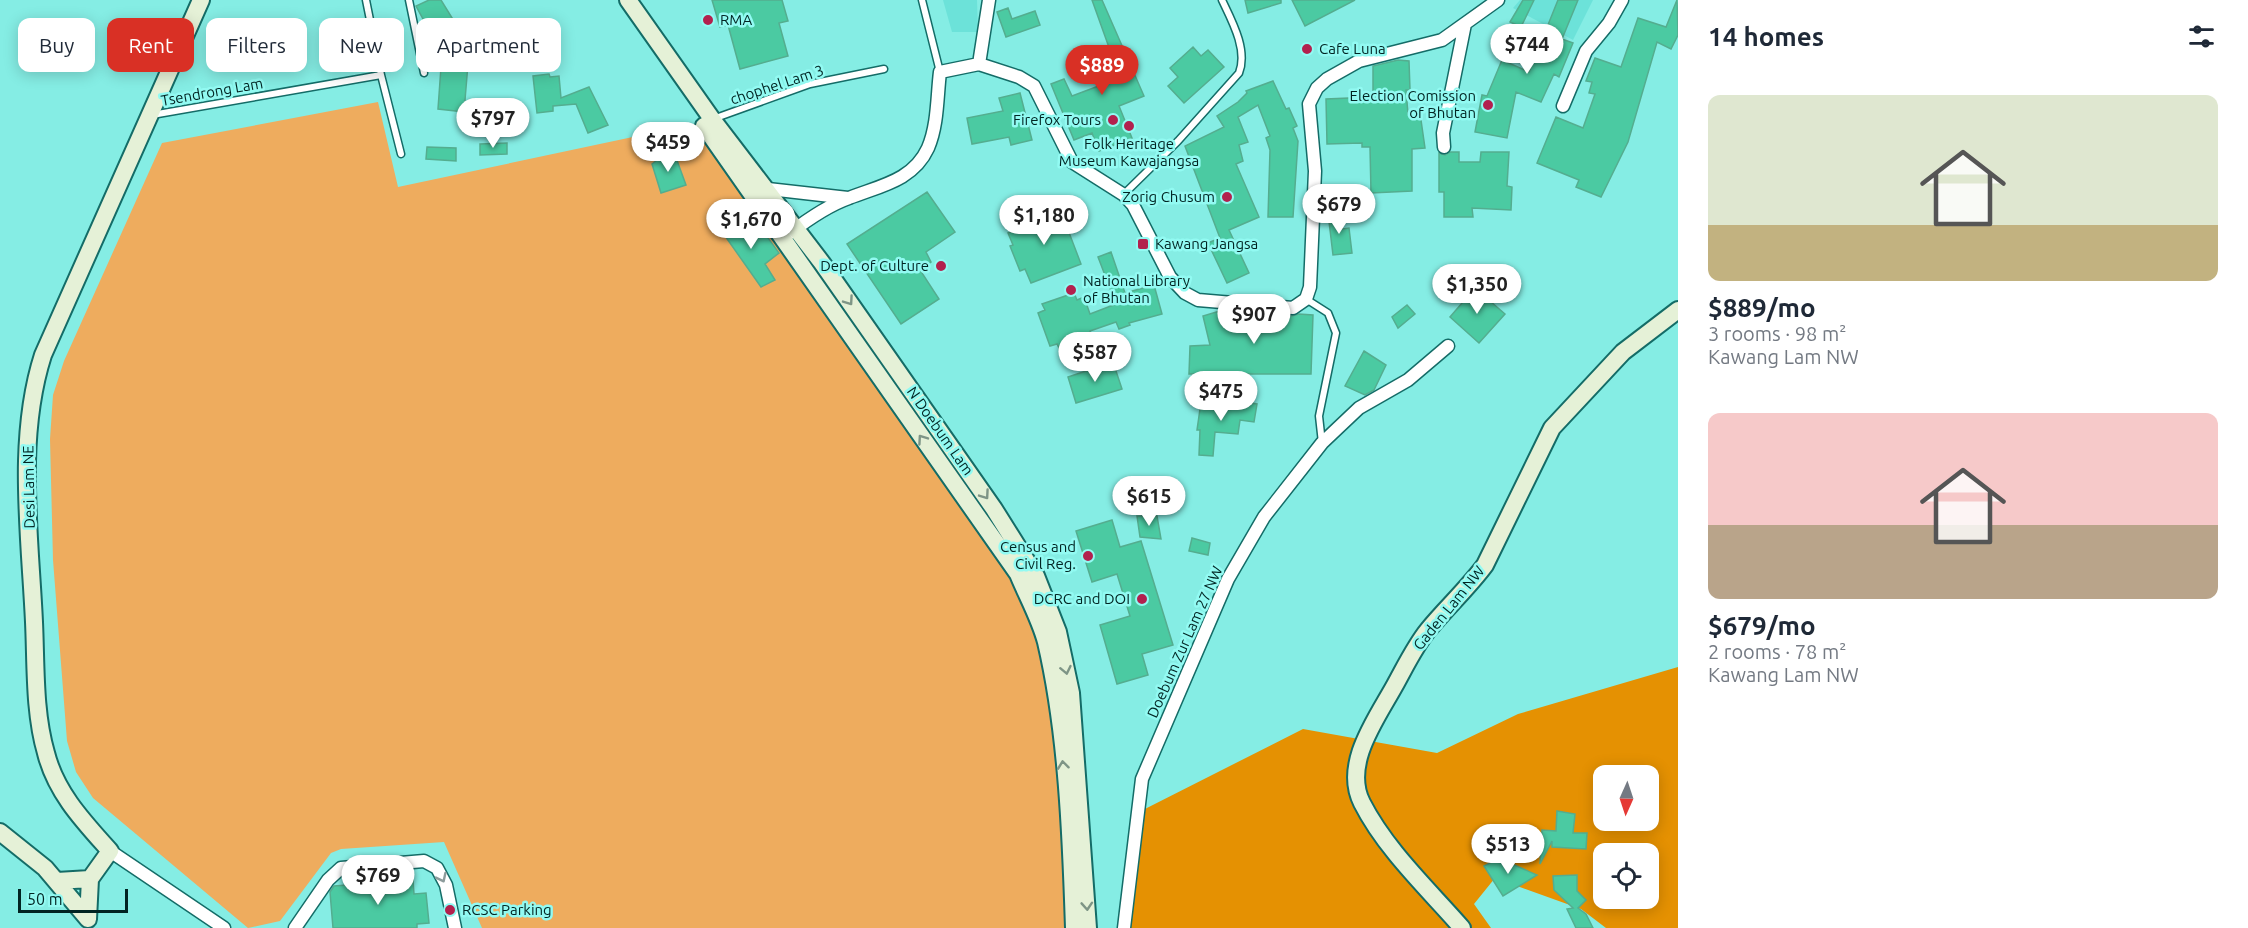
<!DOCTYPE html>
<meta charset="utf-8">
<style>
:root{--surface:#fff;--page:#f6f6f7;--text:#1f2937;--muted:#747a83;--accent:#d93025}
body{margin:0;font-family:Ubuntu,sans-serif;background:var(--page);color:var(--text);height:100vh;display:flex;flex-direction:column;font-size:22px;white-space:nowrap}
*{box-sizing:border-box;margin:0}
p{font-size:20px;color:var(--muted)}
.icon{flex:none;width:33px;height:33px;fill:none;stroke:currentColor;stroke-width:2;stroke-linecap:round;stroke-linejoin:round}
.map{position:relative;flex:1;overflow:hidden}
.drawer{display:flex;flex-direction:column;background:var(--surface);width:570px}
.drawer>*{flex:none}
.guide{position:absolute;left:18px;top:18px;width:570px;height:54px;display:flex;gap:12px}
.needle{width:39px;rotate:183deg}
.controls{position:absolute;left:1593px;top:765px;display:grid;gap:12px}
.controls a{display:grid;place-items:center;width:66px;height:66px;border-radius:12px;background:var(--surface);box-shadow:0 3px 15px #0003;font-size:30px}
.scale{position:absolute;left:18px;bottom:15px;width:110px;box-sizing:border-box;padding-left:6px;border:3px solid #012422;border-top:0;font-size:16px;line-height:21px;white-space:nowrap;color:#012422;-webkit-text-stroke:4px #92faf2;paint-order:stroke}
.price{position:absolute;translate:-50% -51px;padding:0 14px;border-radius:21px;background:#fff;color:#222;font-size:20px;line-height:39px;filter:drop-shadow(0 2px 3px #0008)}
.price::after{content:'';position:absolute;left:50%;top:36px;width:18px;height:14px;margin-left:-9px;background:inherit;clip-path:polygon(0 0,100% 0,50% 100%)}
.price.selected{background:var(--accent);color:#fff}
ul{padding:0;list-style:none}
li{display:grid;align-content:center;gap:12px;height:318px;padding:0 30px}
li span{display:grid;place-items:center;height:186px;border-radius:12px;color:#555}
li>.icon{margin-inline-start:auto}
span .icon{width:108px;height:108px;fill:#fffc;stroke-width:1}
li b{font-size:26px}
h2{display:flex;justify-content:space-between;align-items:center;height:72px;padding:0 30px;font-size:26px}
.chip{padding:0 21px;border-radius:12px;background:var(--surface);box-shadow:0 3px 15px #0003;font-size:21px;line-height:54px}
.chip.selected{background:var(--accent);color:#fff}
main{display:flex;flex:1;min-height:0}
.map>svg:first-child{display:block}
.built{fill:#6ce2d9}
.green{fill:#eeac5e}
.forest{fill:#e59102;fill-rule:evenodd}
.building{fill:#4bcaa2;stroke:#54ad8f;stroke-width:1.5}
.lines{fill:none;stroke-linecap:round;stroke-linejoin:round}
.lane-casing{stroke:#146c67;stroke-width:9}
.street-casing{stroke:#146c67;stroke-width:15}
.secondary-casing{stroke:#146c67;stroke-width:20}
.lane{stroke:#fff;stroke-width:6}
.street{stroke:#fff;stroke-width:12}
.secondary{stroke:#e5f1d7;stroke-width:16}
.oneway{stroke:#7e9586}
.oneway2{stroke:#8d9c9c}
.poi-dot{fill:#b2214e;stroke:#92faf2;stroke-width:2}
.labels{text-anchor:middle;stroke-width:5;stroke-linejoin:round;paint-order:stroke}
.poi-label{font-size:15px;fill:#012422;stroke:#92faf2;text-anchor:end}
.street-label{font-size:15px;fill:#012422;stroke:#92faf2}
</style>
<main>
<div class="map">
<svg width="1678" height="928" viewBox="0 0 1678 928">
<rect width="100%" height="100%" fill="#85ede4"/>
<path class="built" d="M 943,0 L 977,0 L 978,32 L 952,32 Z
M 1520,0 L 1593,0 L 1573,40 L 1513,8 Z"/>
<path class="green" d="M 378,102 L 398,187 L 694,124 L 1011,560 L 1051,656 L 1074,928 L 482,928 L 444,842 L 341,849 L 331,853 L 280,921 L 248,928 L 93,798 L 76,772 L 67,741 L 53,560 L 50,439 L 53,395 L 64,361 L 162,143 Z"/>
<path class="forest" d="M 1678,667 L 1678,928 L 1606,928 L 1581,909 L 1495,878 L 1474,904 L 1491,928 L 1119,928 L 1137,813 L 1303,729 L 1437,753 L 1518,714 ZM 1604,776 L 1648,776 L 1648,820 L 1604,820 ZM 1604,854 L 1648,854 L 1648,898 L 1604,898 Z"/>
<path class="building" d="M 429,0 L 441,0 L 465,39 L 491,34 L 501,42 L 501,51 L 496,57 L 468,64 L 464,112 L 438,109 L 441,67 L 437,68 L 430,32 L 416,6 Z
M 712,0 L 782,0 L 788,21 L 779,23 L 788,56 L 740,69 L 728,25 L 720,27 Z
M 1092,0 L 1102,0 L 1144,96 L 1119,106 L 1132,138 L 1099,151 L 1092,133 L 1074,140 L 1051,84 L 1064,79 L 1072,96 L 1120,78 Z
M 1245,0 L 1281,0 L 1281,3 L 1248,13 Z
M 1292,0 L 1355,0 L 1305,26 Z
M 1523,0 L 1534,0 L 1521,27 L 1510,22 Z
M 1558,0 L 1578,0 L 1562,39 L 1573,43 L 1559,77 L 1554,74 L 1541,102 L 1516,92 L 1507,138 L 1475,132 L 1482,95 L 1487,96 L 1502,60 L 1529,72 Z
M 1677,0 L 1678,35 L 1671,49 L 1657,42 L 1628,142 L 1601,197 L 1576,187 L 1579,180 L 1537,163 L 1556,117 L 1583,128 L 1595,94 L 1589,93 L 1592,82 L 1586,81 L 1595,58 L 1621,67 L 1638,18 L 1666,27 Z
M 1008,8 L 1012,19 L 1035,11 L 1040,25 L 1006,37 L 997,12 Z
M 1193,47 L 1201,56 L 1208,50 L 1224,67 L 1184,103 L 1168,86 L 1178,77 L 1170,68 Z
M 1398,60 L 1409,61 L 1410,90 L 1406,90 L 1408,114 L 1420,113 L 1425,148 L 1412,149 L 1412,191 L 1371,193 L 1370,147 L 1362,147 L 1362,143 L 1327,144 L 1326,99 L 1373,97 L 1373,66 Z
M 549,74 L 550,77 L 559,76 L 561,98 L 589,87 L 608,125 L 588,133 L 576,104 L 553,106 L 553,111 L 537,113 L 533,76 Z
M 1273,81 L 1286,109 L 1289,108 L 1297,126 L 1293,128 L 1298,141 L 1293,217 L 1268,217 L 1270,150 L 1266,138 L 1270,136 L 1258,105 L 1238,117 L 1248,142 L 1239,145 L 1243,161 L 1236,164 L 1259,217 L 1229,230 L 1249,273 L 1227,283 L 1208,243 L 1220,238 L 1185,146 L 1224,127 L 1217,116 L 1238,102 L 1247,93 L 1246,91 Z
M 1020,93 L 1032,140 L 1011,145 L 1009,137 L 972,144 L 967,118 L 1003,111 L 999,98 Z
M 507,143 L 507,154 L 480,155 L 480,144 Z
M 427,147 L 456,148 L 456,161 L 426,159 Z
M 1450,152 L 1459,152 L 1459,162 L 1480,162 L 1481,152 L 1509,152 L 1507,186 L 1512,187 L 1511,210 L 1472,208 L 1473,217 L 1444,217 L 1444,192 L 1439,192 L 1439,153 L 1445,155 Z
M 665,154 L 675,155 L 686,185 L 661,193 L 652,164 Z
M 927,192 L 955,232 L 926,252 L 931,262 L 920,270 L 939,299 L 901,324 L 847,244 Z
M 1060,209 L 1081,264 L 1031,283 L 1025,269 L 1020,271 L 1010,246 L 1013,245 L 1008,233 L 1011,232 L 1010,228 Z
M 1340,211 L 1342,229 L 1349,228 L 1352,253 L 1333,255 L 1328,213 Z
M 734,217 L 749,240 L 763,231 L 779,253 L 765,264 L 775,280 L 761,287 L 718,226 Z
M 1111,252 L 1125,293 L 1154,285 L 1162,314 L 1129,323 L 1130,325 L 1119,329 L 1116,322 L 1090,331 L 1092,338 L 1060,350 L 1057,344 L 1050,346 L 1038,313 L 1045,310 L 1042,304 L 1074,293 L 1077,300 L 1084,297 L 1090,314 L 1116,304 L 1098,257 Z
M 1475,288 L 1505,314 L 1479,343 L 1450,317 Z
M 1407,305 L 1415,314 L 1398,328 L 1392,317 Z
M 1223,310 L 1292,316 L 1299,314 L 1313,315 L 1311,374 L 1189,374 L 1190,346 L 1210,345 L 1203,316 Z
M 1364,351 L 1386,365 L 1374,390 L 1365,395 L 1345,386 Z
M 1113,362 L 1122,389 L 1076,403 L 1068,377 Z
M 1236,401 L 1257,404 L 1254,422 L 1240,420 L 1238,434 L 1215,432 L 1213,456 L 1199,455 L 1200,430 L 1197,430 L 1201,402 L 1235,406 Z
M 1137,516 L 1157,516 L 1161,539 L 1140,537 Z
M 1112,520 L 1120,547 L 1141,541 L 1173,645 L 1142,654 L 1148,675 L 1117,684 L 1100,625 L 1130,616 L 1117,574 L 1092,582 L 1076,531 Z
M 1192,538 L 1210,543 L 1208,555 L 1189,551 Z
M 1557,811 L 1575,814 L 1573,833 L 1587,833 L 1586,849 L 1552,847 L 1552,841 L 1540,864 L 1542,830 L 1556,831 Z
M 1506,855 L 1512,864 L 1537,875 L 1503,896 L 1484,866 Z
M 1577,875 L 1577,891 L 1586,900 L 1578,908 L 1586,914 L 1593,928 L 1576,928 L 1567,909 L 1573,908 L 1554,890 L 1553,876 Z
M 413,880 L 414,894 L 426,893 L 429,923 L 417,924 L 417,928 L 333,928 L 330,892 L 334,886 Z"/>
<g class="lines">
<g class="lane-casing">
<path id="lane" d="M 409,0 L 424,73
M 922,0 L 940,72
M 381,75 L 401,154
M 152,115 L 381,75 L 366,0
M 713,119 L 810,84 L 884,69
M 1124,194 L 1178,141 L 1239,73 C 1248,50 1232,21 1222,0
M 1306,299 L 1328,313 L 1336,333 L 1319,416 L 1322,443"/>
</g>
<g class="street-casing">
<path id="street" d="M 979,64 L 989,0
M 1563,106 L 1586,51 L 1609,23 L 1622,0
M 1444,147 L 1443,133 L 1465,24
M 760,188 L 848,198
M 790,233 C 807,220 829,205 849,198 C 879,186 913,181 928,148 C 938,125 937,96 940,72 L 979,64 L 1019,77 L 1034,86 L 1072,162 L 1124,195 L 1133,205 L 1170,277 L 1185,293 L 1198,300 L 1293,308 L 1306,299 L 1310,287 L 1315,171 L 1309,104 L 1317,88 L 1327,79 L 1359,61 L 1442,40 L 1498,0
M 110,851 L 224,928
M 295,928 L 328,880 L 341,868 L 424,861 L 437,868 L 446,885 L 455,928
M 1124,928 L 1142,779 L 1228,579 L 1264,517 L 1322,443 L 1359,408 L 1408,380 L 1448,346"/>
</g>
<g class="secondary-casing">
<path id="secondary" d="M 628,0 L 712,119 L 822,263 L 994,509 L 1036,576 L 1058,632 L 1071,693 L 1088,928
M 704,126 L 1018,574 C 1027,596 1040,619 1046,642 C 1067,732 1071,835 1074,928
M 0,832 L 45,868 L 88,919
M 57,881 L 90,879
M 88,919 L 90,879 L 110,851 C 84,822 56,793 46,753 C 34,712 36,665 34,622 C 30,535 16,439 43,355 L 201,0
M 1462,928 C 1428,889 1386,850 1362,803 C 1342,764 1377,718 1395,685 C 1405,667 1415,646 1428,630 C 1446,608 1468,588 1485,565 L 1552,428 L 1623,352 L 1678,310"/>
</g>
<use href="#lane" class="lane"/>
<use href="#street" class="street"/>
<use href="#secondary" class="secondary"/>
</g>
<defs><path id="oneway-chevron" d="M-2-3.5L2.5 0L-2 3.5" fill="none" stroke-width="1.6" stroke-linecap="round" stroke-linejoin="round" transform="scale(1.5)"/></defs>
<g class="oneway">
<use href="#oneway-chevron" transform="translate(849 301) rotate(55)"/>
<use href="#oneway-chevron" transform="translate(922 439) rotate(-125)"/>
<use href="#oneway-chevron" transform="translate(985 495) rotate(55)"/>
<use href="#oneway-chevron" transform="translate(1066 670) rotate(78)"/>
<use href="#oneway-chevron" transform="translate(1063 765) rotate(-97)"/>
<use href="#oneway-chevron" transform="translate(1087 906) rotate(86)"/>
</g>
<use class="oneway2" href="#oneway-chevron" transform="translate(442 878) rotate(64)"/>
<g class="poi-dot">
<circle cx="708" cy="20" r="6"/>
<circle cx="1307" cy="49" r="6"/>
<circle cx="1488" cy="105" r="6"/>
<circle cx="1113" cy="120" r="6"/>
<circle cx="1129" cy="126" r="6"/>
<circle cx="1227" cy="197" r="6"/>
<rect x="1137" y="238" width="12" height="12" rx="3"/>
<circle cx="941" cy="266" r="6"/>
<circle cx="1071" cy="290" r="6"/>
<circle cx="1088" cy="556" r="6"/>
<circle cx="1142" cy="599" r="6"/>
<circle cx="450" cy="910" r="6"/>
</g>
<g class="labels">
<g class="poi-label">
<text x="720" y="25" text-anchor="start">RMA</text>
<text x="1319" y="54" text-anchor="start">Cafe Luna</text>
<text x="1476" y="101">Election Comission<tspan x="1476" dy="17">of Bhutan</tspan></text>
<text x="1101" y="125">Firefox Tours</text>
<text x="1129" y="149" text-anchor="middle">Folk Heritage<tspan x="1129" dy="17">Museum Kawajangsa</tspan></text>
<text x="1215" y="202">Zorig Chusum</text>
<text x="1155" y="249" text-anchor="start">Kawang Jangsa</text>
<text x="929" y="271">Dept. of Culture</text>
<text x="1083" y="286" text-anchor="start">National Library<tspan x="1083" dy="17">of Bhutan</tspan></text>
<text x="1076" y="552">Census and<tspan x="1076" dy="17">Civil Reg.</tspan></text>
<text x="1130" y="604">DCRC and DOI</text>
<text x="462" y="915" text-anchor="start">RCSC Parking</text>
</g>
<g class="street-label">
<text transform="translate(777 85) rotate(-18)" y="5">chophel Lam 3</text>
<text transform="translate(212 92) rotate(-10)" y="5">Tsendrong Lam</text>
<text transform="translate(940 431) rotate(55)" y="5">N Doebum Lam</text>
<text transform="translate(29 487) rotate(-91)" y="5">Desi Lam NE</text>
<text transform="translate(1449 608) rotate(-51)" y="5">Gaden Lam NW</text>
<text transform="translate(1185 642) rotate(-66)" y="5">Doebum Zur Lam 27 NW</text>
</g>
</g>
</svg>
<div class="controls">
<a><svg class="needle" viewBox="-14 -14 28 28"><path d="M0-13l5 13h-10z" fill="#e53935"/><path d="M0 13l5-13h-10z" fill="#747a83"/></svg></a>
<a><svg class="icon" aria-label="locate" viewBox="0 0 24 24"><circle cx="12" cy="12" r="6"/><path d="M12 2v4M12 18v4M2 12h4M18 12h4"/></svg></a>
</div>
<div class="scale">50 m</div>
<b class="price" style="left:1527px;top:75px">$744</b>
<b class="price selected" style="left:1102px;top:96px">$889</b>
<b class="price" style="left:493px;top:149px">$797</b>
<b class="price" style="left:668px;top:173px">$459</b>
<b class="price" style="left:1339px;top:235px">$679</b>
<b class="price" style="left:1044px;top:246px">$1,180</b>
<b class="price" style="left:751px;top:250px">$1,670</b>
<b class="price" style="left:1477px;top:315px">$1,350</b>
<b class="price" style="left:1254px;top:345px">$907</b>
<b class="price" style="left:1095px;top:383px">$587</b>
<b class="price" style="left:1221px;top:422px">$475</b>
<b class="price" style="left:1149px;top:527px">$615</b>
<b class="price" style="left:1508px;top:875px">$513</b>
<b class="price" style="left:378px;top:906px">$769</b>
<div class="guide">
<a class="chip">Buy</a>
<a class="chip selected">Rent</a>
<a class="chip">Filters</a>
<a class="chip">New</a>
<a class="chip">Apartment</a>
</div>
</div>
<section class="drawer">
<h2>14 homes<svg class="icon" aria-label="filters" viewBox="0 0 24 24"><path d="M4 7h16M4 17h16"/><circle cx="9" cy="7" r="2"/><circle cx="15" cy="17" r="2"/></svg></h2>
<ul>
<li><span style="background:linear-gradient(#dfe7d0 70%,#c2b280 0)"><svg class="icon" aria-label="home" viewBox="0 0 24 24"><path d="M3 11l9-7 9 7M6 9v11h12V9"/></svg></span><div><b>$889/mo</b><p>3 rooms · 98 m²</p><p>Kawang Lam NW</p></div></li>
<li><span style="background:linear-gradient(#f6c9c9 60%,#b9a48a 0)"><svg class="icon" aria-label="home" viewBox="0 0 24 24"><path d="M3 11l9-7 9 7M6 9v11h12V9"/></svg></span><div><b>$679/mo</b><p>2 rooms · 78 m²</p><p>Kawang Lam NW</p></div></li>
</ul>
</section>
</main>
